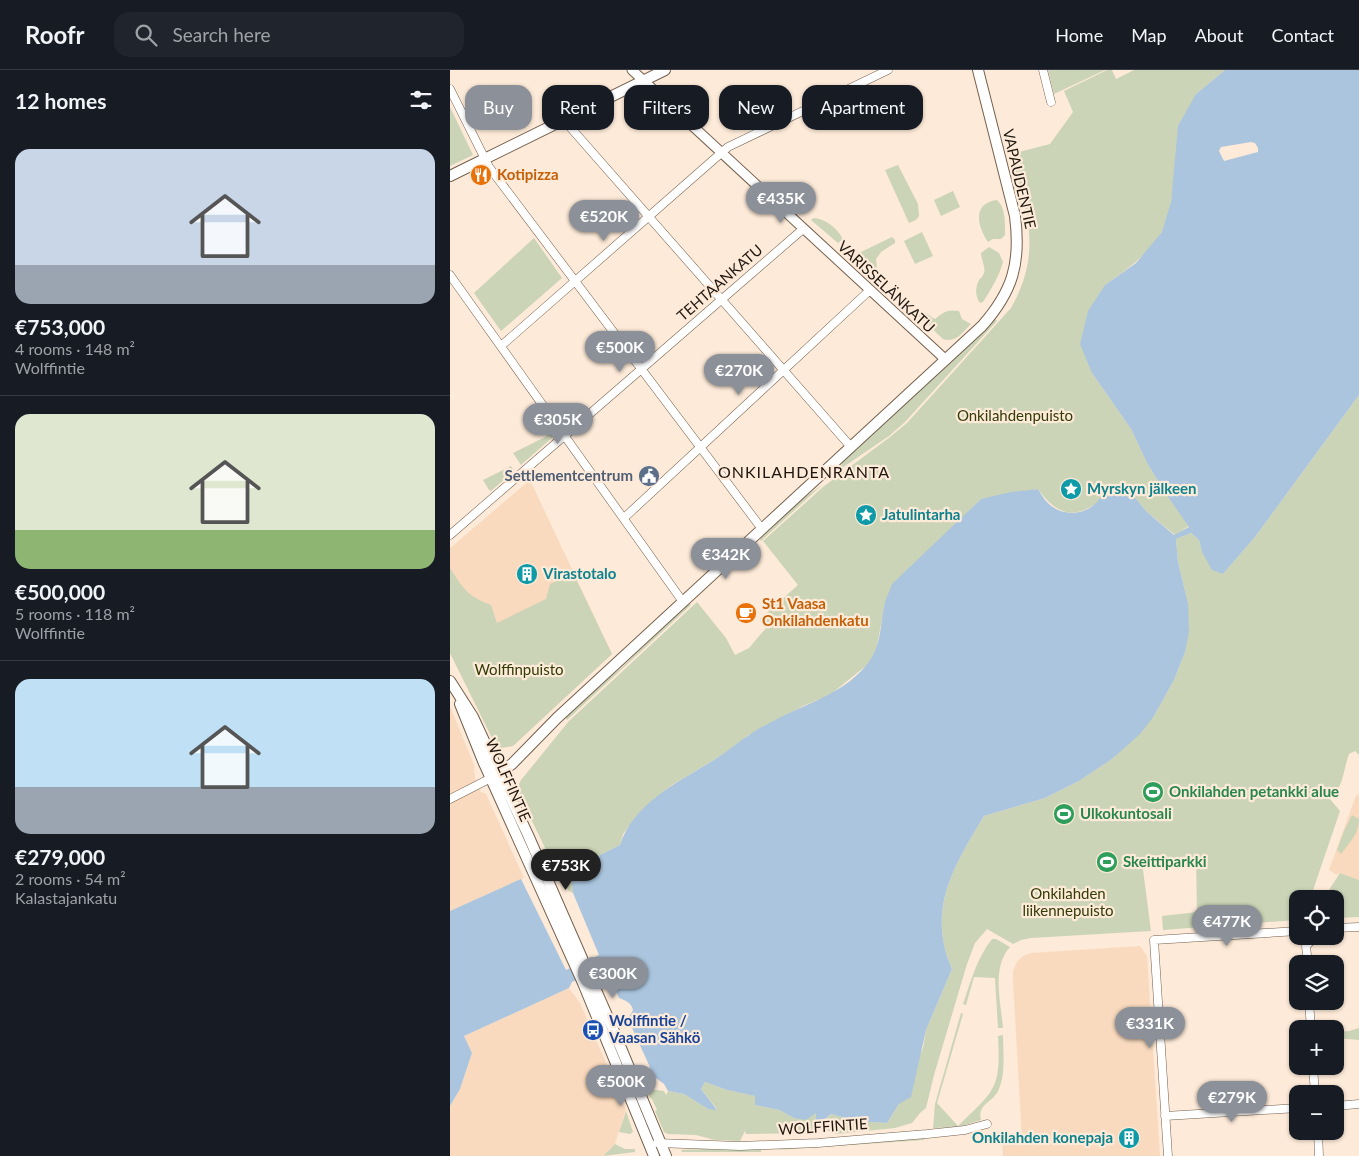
<!DOCTYPE html>
<meta charset="utf-8">
<style>
:root{--surface:#171b24;--page:#20242c;--text:#f1f3f6;--muted:#9ea1a6;--line:#363941;--accent:#8c9099}
body{margin:0;font-family:Lato,sans-serif;background:var(--page);color:var(--text);height:100vh;display:flex;flex-direction:column;font-size:19px;white-space:nowrap}
*{box-sizing:border-box;margin:0}
p{font-size:16px;color:var(--muted)}
.icon{flex:none;width:28px;height:28px;fill:none;stroke:currentColor;stroke-width:2;stroke-linecap:round;stroke-linejoin:round}
.map{position:relative;flex:1;overflow:hidden}
.drawer{display:flex;flex-direction:column;background:var(--surface);width:450px}
.drawer>*{flex:none}
.guide{position:absolute;left:15px;top:15px;width:475px;height:45px;display:flex;gap:10px}
.tools{position:absolute;left:839px;top:820px;display:grid;gap:10px}
.tools a{display:grid;place-items:center;width:55px;height:55px;border-radius:10px;background:var(--surface);box-shadow:0 1px 4px #0004;font-size:25px}
.price{position:absolute;translate:-50% -42px;padding:0 11px;border-radius:18px;background:var(--accent);color:#fff;font-size:16px;line-height:32px;filter:drop-shadow(0 1px 2px #0008)}
.price::after{content:'';position:absolute;left:50%;top:30px;width:15px;height:11px;margin-left:-8px;background:inherit;clip-path:polygon(0 0,100% 0,50% 100%)}
.price.current{background:#222;color:#fff}
ul{padding:0;list-style:none}
li{display:grid;align-content:center;gap:10px;height:265px;padding:0 15px}
li+li{border-top:1px solid var(--line)}
li span{display:grid;place-items:center;height:155px;border-radius:15px;color:#555}
li>.icon{margin-inline-start:auto}
span .icon{width:90px;height:90px;fill:#fffc;stroke-width:1}
li b{font-size:21px}
h2{display:flex;justify-content:space-between;align-items:center;height:60px;padding:0 15px;font-size:21px}
.pill{padding:0 18px;border-radius:15px;background:var(--surface);box-shadow:0 1px 4px #0004;font-size:18px;line-height:45px}
.pill.current{background:var(--accent);color:#fff}
header{display:flex;align-items:center;gap:30px;box-sizing:border-box;height:70px;padding:0 25px;background:var(--surface);border-bottom:1px solid var(--line)}
header strong{font-size:24px}
nav{display:flex;gap:28px;margin-inline-start:auto;font-size:18px}
.search{width:350px;height:45px;background:var(--page);display:flex;align-items:center;gap:12px;box-sizing:border-box;padding:0 18px;border-radius:15px;color:var(--muted);font-size:19px}
main{display:flex;flex:1;min-height:0}
.map>svg:first-child{display:block}
.built{fill:#f9dabe}
.green{fill:#cbd4b6}
.water{fill:#abc5de;fill-rule:evenodd}
.lines{fill:none;stroke-linecap:round;stroke-linejoin:round}
.minor-casing{stroke:#745f4c;stroke-width:9}
.tertiary-casing{stroke:#745f4c;stroke-width:11}
.secondary-casing{stroke:#745f4c;stroke-width:12}
.minor{stroke:#fff;stroke-width:8}
.tertiary{stroke:#fff;stroke-width:9}
.secondary{stroke:#fff;stroke-width:10}
.labels{text-anchor:middle;stroke-width:4.5;stroke-linejoin:round;paint-order:stroke}
.food-label{font-size:15px;font-weight:bold;fill:#c56008;stroke:#fdead8;text-anchor:start}
.street-label{font-size:15px;fill:#1f170f;stroke:#fdead8}
.park-label{font-size:15px;fill:#313c06;stroke:#fdead8}
.service-label{font-size:15px;font-weight:bold;fill:#4e5e75;stroke:#fdead8;text-anchor:end}
.culture-label{font-size:15px;font-weight:bold;fill:#0d838f;stroke:#fdead8;text-anchor:start}
.leisure-label{font-size:15px;font-weight:bold;fill:#27864d;stroke:#fdead8;text-anchor:start}
.transit-label{font-size:15px;font-weight:bold;fill:#164399;stroke:#fdead8;text-anchor:start}
.neighbourhood-label{font-size:16px;letter-spacing:1px;fill:#1f170f;stroke:#fdead8}
</style>
<header>
<strong>Roofr</strong>
<div class="search"><svg class="icon" aria-label="search" viewBox="0 0 24 24"><circle cx="10" cy="10" r="6"/><path d="M15 15l6 6"/></svg>Search here</div>
<nav><a>Home</a><a>Map</a><a>About</a><a>Contact</a></nav>
</header>
<main>
<section class="drawer">
<h2>12 homes<svg class="icon" aria-label="filters" viewBox="0 0 24 24"><path d="M4 7h16M4 17h16"/><circle cx="9" cy="7" r="2"/><circle cx="15" cy="17" r="2"/></svg></h2>
<ul>
<li><span style="background:linear-gradient(#c9d6e8 75%,#9aa5b1 0)"><svg class="icon" aria-label="home" viewBox="0 0 24 24"><path d="M3 11l9-7 9 7M6 9v11h12V9"/></svg></span><div><b>€753,000</b><p>4 rooms · 148 m²</p><p>Wolffintie</p></div></li>
<li><span style="background:linear-gradient(#dfe7d0 75%,#8fb573 0)"><svg class="icon" aria-label="home" viewBox="0 0 24 24"><path d="M3 11l9-7 9 7M6 9v11h12V9"/></svg></span><div><b>€500,000</b><p>5 rooms · 118 m²</p><p>Wolffintie</p></div></li>
<li><span style="background:linear-gradient(#bfe0f5 70%,#9aa5b1 0)"><svg class="icon" aria-label="home" viewBox="0 0 24 24"><path d="M3 11l9-7 9 7M6 9v11h12V9"/></svg></span><div><b>€279,000</b><p>2 rooms · 54 m²</p><p>Kalastajankatu</p></div></li>
</ul>
</section>
<div class="map">
<svg width="909" height="1086" viewBox="0 0 909 1086">
<rect width="100%" height="100%" fill="#fdead8"/>
<path class="built" d="M 80,410 L 162,584 L 63,676 L 51,678 L 44,672 L 0,583 L 0,478 Z
M 0,636 L 24,695 L 25,708 L 31,722 L 36,724 L 74,808 L 0,841 Z
M 909,724 L 909,810 L 890,803 L 887,805 L 879,800 L 900,742 L 906,726 Z
M 690,876 L 697,886 L 710,1086 L 553,1086 L 552,1071 L 572,1069 L 563,910 L 563,901 L 567,892 L 573,886 L 581,883 Z
M 119,918 L 130,933 L 176,1039 L 165,1074 L 153,1086 L 0,1086 L 0,1036 L 10,1019 L 22,983 L 14,966 Z"/>
<path class="green" d="M 598,0 L 655,0 L 604,24 Z
M 657,0 L 662,0 L 666,9 L 684,0 L 775,0 L 746,24 L 723,117 C 721,131 719,150 712,162 C 698,185 676,200 655,215 L 642,303 L 681,359 L 697,393 L 718,427 L 739,456 L 725,465 L 696,441 L 675,415 C 639,436 620,463 588,419 L 531,429 L 473,486 L 435,533 L 426,581 L 417,595 L 381,624 L 351,637 L 299,665 L 275,683 L 222,715 L 204,729 L 183,751 L 173,764 L 170,775 L 150,785 L 144,793 L 123,808 L 123,823 L 119,821 L 112,813 L 68,722 L 69,714 L 71,710 L 119,651 L 247,532 L 276,568 L 285,585 L 299,578 L 316,558 L 310,549 L 348,515 L 313,471 L 373,417 L 440,367 L 457,353 L 561,238 C 593,181 577,142 561,84 L 600,74 L 623,42 L 614,21 Z
M 0,37 L 23,85 L 0,96 Z
M 448,95 L 468,134 L 469,146 L 466,150 L 459,153 L 435,100 Z
M 503,121 L 510,137 L 491,146 L 484,130 Z
M 547,130 C 556,138 555,154 555,165 L 551,169 L 543,169 L 538,172 C 527,156 522,133 547,130 Z
M 364,148 C 376,149 387,158 393,169 L 388,173 L 361,150 Z
M 472,162 L 483,186 L 465,194 L 454,171 Z
M 442,167 L 445,170 L 445,173 L 431,182 L 426,189 L 427,200 L 421,203 L 409,191 L 411,182 Z
M 84,168 L 112,208 L 51,261 L 24,223 Z
M 539,177 L 549,183 L 553,192 C 549,207 541,219 533,232 L 530,233 C 525,226 525,218 529,210 C 531,208 533,206 534,203 C 536,197 531,190 531,183 Z
M 467,239 C 473,240 479,246 485,249 C 493,242 498,239 509,241 L 512,249 L 521,254 C 512,263 506,273 493,269 L 463,241 Z
M 545,249 L 547,251 L 455,352 L 439,366 L 389,400 L 393,391 Z
M 909,325 L 909,685 L 905,681 L 899,684 C 893,701 894,716 880,729 L 890,741 L 860,829 L 848,829 L 847,850 L 713,860 L 712,846 L 747,842 L 746,787 L 692,792 L 701,861 L 581,868 L 571,870 L 563,874 L 537,859 L 525,873 L 517,894 L 484,1005 L 476,1038 L 470,1043 L 462,1053 L 445,1058 L 386,1064 L 372,1058 L 373,1052 L 381,1044 L 406,1051 L 437,1053 L 449,1034 L 473,978 L 476,960 L 502,899 C 476,840 504,796 534,746 L 595,728 L 629,711 L 662,689 L 704,646 L 724,610 L 735,582 L 738,533 L 728,492 L 726,469 L 741,463 L 749,470 L 752,482 L 773,504 L 805,467 Z
M 92,347 L 104,366 L 71,395 L 63,383 L 97,366 L 89,349 Z
M 61,396 L 64,401 L 41,421 L 39,420 L 33,410 Z
M 372,415 L 311,471 L 310,470 L 311,467 L 352,429 Z
M 0,498 C 13,518 17,526 41,535 L 47,553 L 96,529 L 100,514 L 123,503 L 162,584 L 63,676 L 51,678 L 44,672 L 0,583 Z
M 239,533 L 241,535 L 117,650 L 115,647 L 156,610 L 170,599 Z
M 902,745 L 909,749 C 909,764 900,772 891,784 L 887,780 L 894,761 Z
M 890,803 L 909,810 L 909,847 L 885,848 L 885,829 L 873,829 Z
M 542,869 L 546,869 L 560,877 C 541,898 551,933 553,958 L 548,958 L 545,908 L 524,907 L 516,935 L 513,934 C 521,911 527,888 542,869 Z
M 511,943 L 513,944 L 487,1033 L 508,1056 C 545,1020 551,1019 548,966 L 553,965 C 553,983 556,1005 548,1021 C 542,1033 527,1034 531,1050 L 508,1057 L 483,1058 L 485,1034 Z
M 909,958 L 909,970 L 885,968 L 885,962 L 899,961 Z
M 255,1012 L 277,1020 L 306,1026 L 305,1035 L 329,1040 L 344,1048 L 366,1043 L 365,1058 L 359,1063 L 296,1064 L 295,1061 L 290,1071 L 265,1070 L 246,1065 L 218,1064 L 214,1062 L 205,1041 L 207,1040 L 202,1029 L 200,1028 L 197,1021 L 200,1019 L 214,1021 L 216,1025 L 218,1021 L 234,1024 L 258,1039 L 267,1039 L 251,1019 Z
M 176,1041 L 183,1062 L 180,1064 L 169,1062 Z
M 474,1068 L 474,1070 L 327,1080 L 334,1078 Z
M 165,1074 L 175,1079 L 185,1079 L 185,1082 L 153,1086 Z
M 253,1079 L 311,1080 L 311,1082 L 232,1082 L 231,1080 Z"/>
<path class="water" d="M 775,0 L 909,0 L 909,325 L 805,467 L 773,504 L 762,500 L 752,482 L 749,470 L 741,463 L 726,469 L 728,492 L 738,533 L 739,562 L 735,582 L 724,610 L 704,646 L 690,664 L 662,689 L 629,711 L 595,728 L 534,746 C 504,796 476,840 502,899 L 476,960 L 461,1027 L 449,1034 L 437,1053 L 406,1051 L 381,1044 L 373,1051 L 372,1058 L 365,1058 L 366,1043 L 356,1050 L 344,1048 L 329,1040 L 305,1035 L 305,1026 L 277,1020 L 255,1012 L 251,1019 L 267,1040 L 258,1039 L 234,1024 L 218,1021 L 214,1014 L 202,1005 L 199,995 L 178,949 L 183,940 C 181,932 176,931 169,928 L 156,898 L 122,912 L 119,918 L 14,966 L 22,983 L 10,1019 L 0,1036 L 0,841 L 71,809 L 116,900 L 149,885 L 123,823 L 122,808 L 144,793 L 150,785 L 170,775 C 185,729 236,709 273,684 C 282,678 289,671 298,666 C 308,658 320,653 331,647 C 361,632 397,621 418,593 C 432,575 430,553 435,532 C 437,526 440,520 442,514 L 531,429 L 561,422 L 588,419 C 591,424 594,429 597,432 C 611,447 634,446 647,432 C 651,428 652,423 655,418 L 662,415 L 675,415 L 696,441 L 724,465 L 739,457 L 718,427 L 697,393 L 681,359 L 642,303 L 630,274 L 638,241 L 655,215 L 686,193 L 712,162 L 721,132 L 728,56 L 746,24 ZM 801,72 L 805,73 L 808,78 L 808,82 L 774,91 L 769,81 L 771,77 Z"/>
<g class="lines">
<g class="minor-casing">
<path id="minor" d="M 593,0 L 601,32
M 0,19 L 39,97 L 312,459
M 113,49 L 401,377
M 0,205 L 233,532
M 51,276 L 278,77 L 438,0
M 174,448 L 420,220
M 0,465 L 353,159
M 0,729 L 41,708
M 885,858 L 909,857
M 858,894 L 856,876 L 860,872 L 859,866
M 859,931 L 861,959
M 863,996 L 865,1024
M 885,1036 L 909,1034
M 715,1046 L 848,1038
M 868,1061 L 869,1086
M 207,1073 L 290,1076 L 368,1073 L 477,1064 L 515,1060 L 537,1054
M 718,1086 L 704,870 L 848,861"/>
</g>
<g class="tertiary-casing">
<path id="tertiary" d="M 182,0 L 496,290"/>
</g>
<g class="secondary-casing">
<path id="secondary" d="M 0,106 L 215,0
M 0,611 L 23,647 L 78,765 L 163,959 L 216,1086
M 10,634 L 33,691 L 133,913 L 204,1086
M 41,708 L 62,694 L 107,648 L 532,256 C 563,221 571,193 565,146 L 528,0"/>
</g>
<use href="#minor" class="minor"/>
<use href="#tertiary" class="tertiary"/>
<use href="#secondary" class="secondary"/>
</g>
<defs>
<g id="restaurant-disc" transform="scale(1.125)"><circle r="9.5" fill="#e8710a" stroke="#fdead8"/><path d="M-5-6h1v4h1v-4h1v4h1v-4h1v5L-1.5 .5V6h-2V.5L-5-1ZM5-6V6H3V1.5H1.5Q1.5-4 5-6Z" fill="#fff"/></g>
<g id="civic-disc" transform="scale(1.125)"><circle r="9.5" fill="#5c6f8a" stroke="#fdead8"/><path d="M-.6-6.5H3V-4.5H.6V-3L4-1V1h2V6H-6V1h2V-1L-.6-3ZM-1.2 2.5V6h2.4V2.5Z" fill="#fff"/></g>
<g id="sight-disc" transform="scale(1.125)"><circle r="9.5" fill="#0f9aa8" stroke="#fdead8"/><path d="M0-6L1.8-2.2L6-1.7L2.9 1.2L3.7 5.4L0 3.3L-3.7 5.4L-2.9 1.2L-6-1.7L-1.8-2.2Z" fill="#fff"/></g>
<g id="building-disc" transform="scale(1.125)"><circle r="9.5" fill="#0f9aa8" stroke="#fdead8"/><path d="M-4-6H4V6H1V3H-1V6H-4ZM-2.5-4.3h1.7v1.8h-1.7ZM.8-4.3h1.7v1.8H.8ZM-2.5-1h1.7V.8h-1.7ZM.8-1h1.7V.8H.8Z" fill="#fff"/></g>
<g id="cafe-disc" transform="scale(1.125)"><circle r="9.5" fill="#e8710a" stroke="#fdead8"/><path d="M-5.5-4.5H6V0H3Q3 3.5 0 3.5H-2.5Q-5.5 3.5-5.5 0ZM3-3.2v2h1.7v-2ZM-6 4.5H4V6H-6Z" fill="#fff"/></g>
<g id="stadium-disc" transform="scale(1.125)"><circle r="9.5" fill="#2e9e5b" stroke="#fdead8"/><path d="M0-5a6.5 5 0 1 0 0 10a6.5 5 0 1 0 0-10ZM-3.5-1.8h7v3.6h-7Z" fill="#fff"/></g>
<g id="bus-disc" transform="scale(1.125)"><circle r="9.5" fill="#1a4fb4" stroke="#fdead8"/><path d="M-5-6H5V4H4V6H2V4H-2V6H-4V4H-5ZM-3.5-4V0h7V-4ZM-3.5 1.2v1.5H-2V1.2ZM2 1.2v1.5H3.5V1.2Z" fill="#fff"/></g>
</defs>
<g fill-rule="evenodd">
<use href="#restaurant-disc" x="31" y="105"/>
<use href="#civic-disc" x="199" y="406"/>
<use href="#sight-disc" x="621" y="419"/>
<use href="#sight-disc" x="416" y="445"/>
<use href="#building-disc" x="77" y="504"/>
<use href="#cafe-disc" x="296" y="543"/>
<use href="#stadium-disc" x="703" y="722"/>
<use href="#stadium-disc" x="614" y="744"/>
<use href="#stadium-disc" x="657" y="792"/>
<use href="#bus-disc" x="143" y="960"/>
<use href="#building-disc" x="679" y="1068"/>
</g>
<g class="labels">
<g class="food-label">
<text x="47" y="110">Kotipizza</text>
<text x="312" y="539">St1 Vaasa<tspan x="312" dy="17">Onkilahdenkatu</tspan></text>
</g>
<g class="street-label">
<text transform="translate(569 109) rotate(77)" y="5">VAPAUDENTIE</text>
<text transform="translate(270 213) rotate(-41)" y="5">TEHTAANKATU</text>
<text transform="translate(436 217) rotate(43)" y="5">VARISSELÄNKATU</text>
<text transform="translate(58 710) rotate(66)" y="5">WOLFFINTIE</text>
<text transform="translate(373 1057) rotate(-4)" y="5">WOLFFINTIE</text>
</g>
<g class="park-label">
<text x="565" y="351">Onkilahdenpuisto</text>
<text x="69" y="605">Wolffinpuisto</text>
<text x="618" y="829">Onkilahden<tspan x="618" dy="17">liikennepuisto</tspan></text>
</g>
<g class="service-label">
<text x="183" y="411">Settlementcentrum</text>
</g>
<g class="culture-label">
<text x="637" y="424">Myrskyn jälkeen</text>
<text x="432" y="450">Jatulintarha</text>
<text x="93" y="509">Virastotalo</text>
<text x="663" y="1073" text-anchor="end">Onkilahden konepaja</text>
</g>
<g class="leisure-label">
<text x="719" y="727">Onkilahden petankki alue</text>
<text x="630" y="749">Ulkokuntosali</text>
<text x="673" y="797">Skeittiparkki</text>
</g>
<g class="transit-label">
<text x="159" y="956">Wolffintie /<tspan x="159" dy="17">Vaasan Sähkö</tspan></text>
</g>
<g class="neighbourhood-label">
<text x="354" y="408">ONKILAHDENRANTA</text>
</g>
</g>
</svg>
<div class="tools">
<a><svg class="icon" aria-label="locate" viewBox="0 0 24 24"><circle cx="12" cy="12" r="6"/><path d="M12 2v4M12 18v4M2 12h4M18 12h4"/></svg></a>
<a><svg class="icon" aria-label="layers" viewBox="0 0 24 24"><path d="M12 4l9 5-9 5-9-5zM3 14l9 5 9-5"/></svg></a>
<a>+</a>
<a>−</a>
</div>
<b class="price" style="left:331px;top:154px">€435K</b>
<b class="price" style="left:154px;top:172px">€520K</b>
<b class="price" style="left:170px;top:303px">€500K</b>
<b class="price" style="left:289px;top:326px">€270K</b>
<b class="price" style="left:108px;top:375px">€305K</b>
<b class="price" style="left:276px;top:510px">€342K</b>
<b class="price current" style="left:116px;top:821px">€753K</b>
<b class="price" style="left:777px;top:877px">€477K</b>
<b class="price" style="left:163px;top:929px">€300K</b>
<b class="price" style="left:700px;top:979px">€331K</b>
<b class="price" style="left:171px;top:1037px">€500K</b>
<b class="price" style="left:782px;top:1053px">€279K</b>
<div class="guide">
<a class="pill current">Buy</a>
<a class="pill">Rent</a>
<a class="pill">Filters</a>
<a class="pill">New</a>
<a class="pill">Apartment</a>
</div>
</div>
</main>
